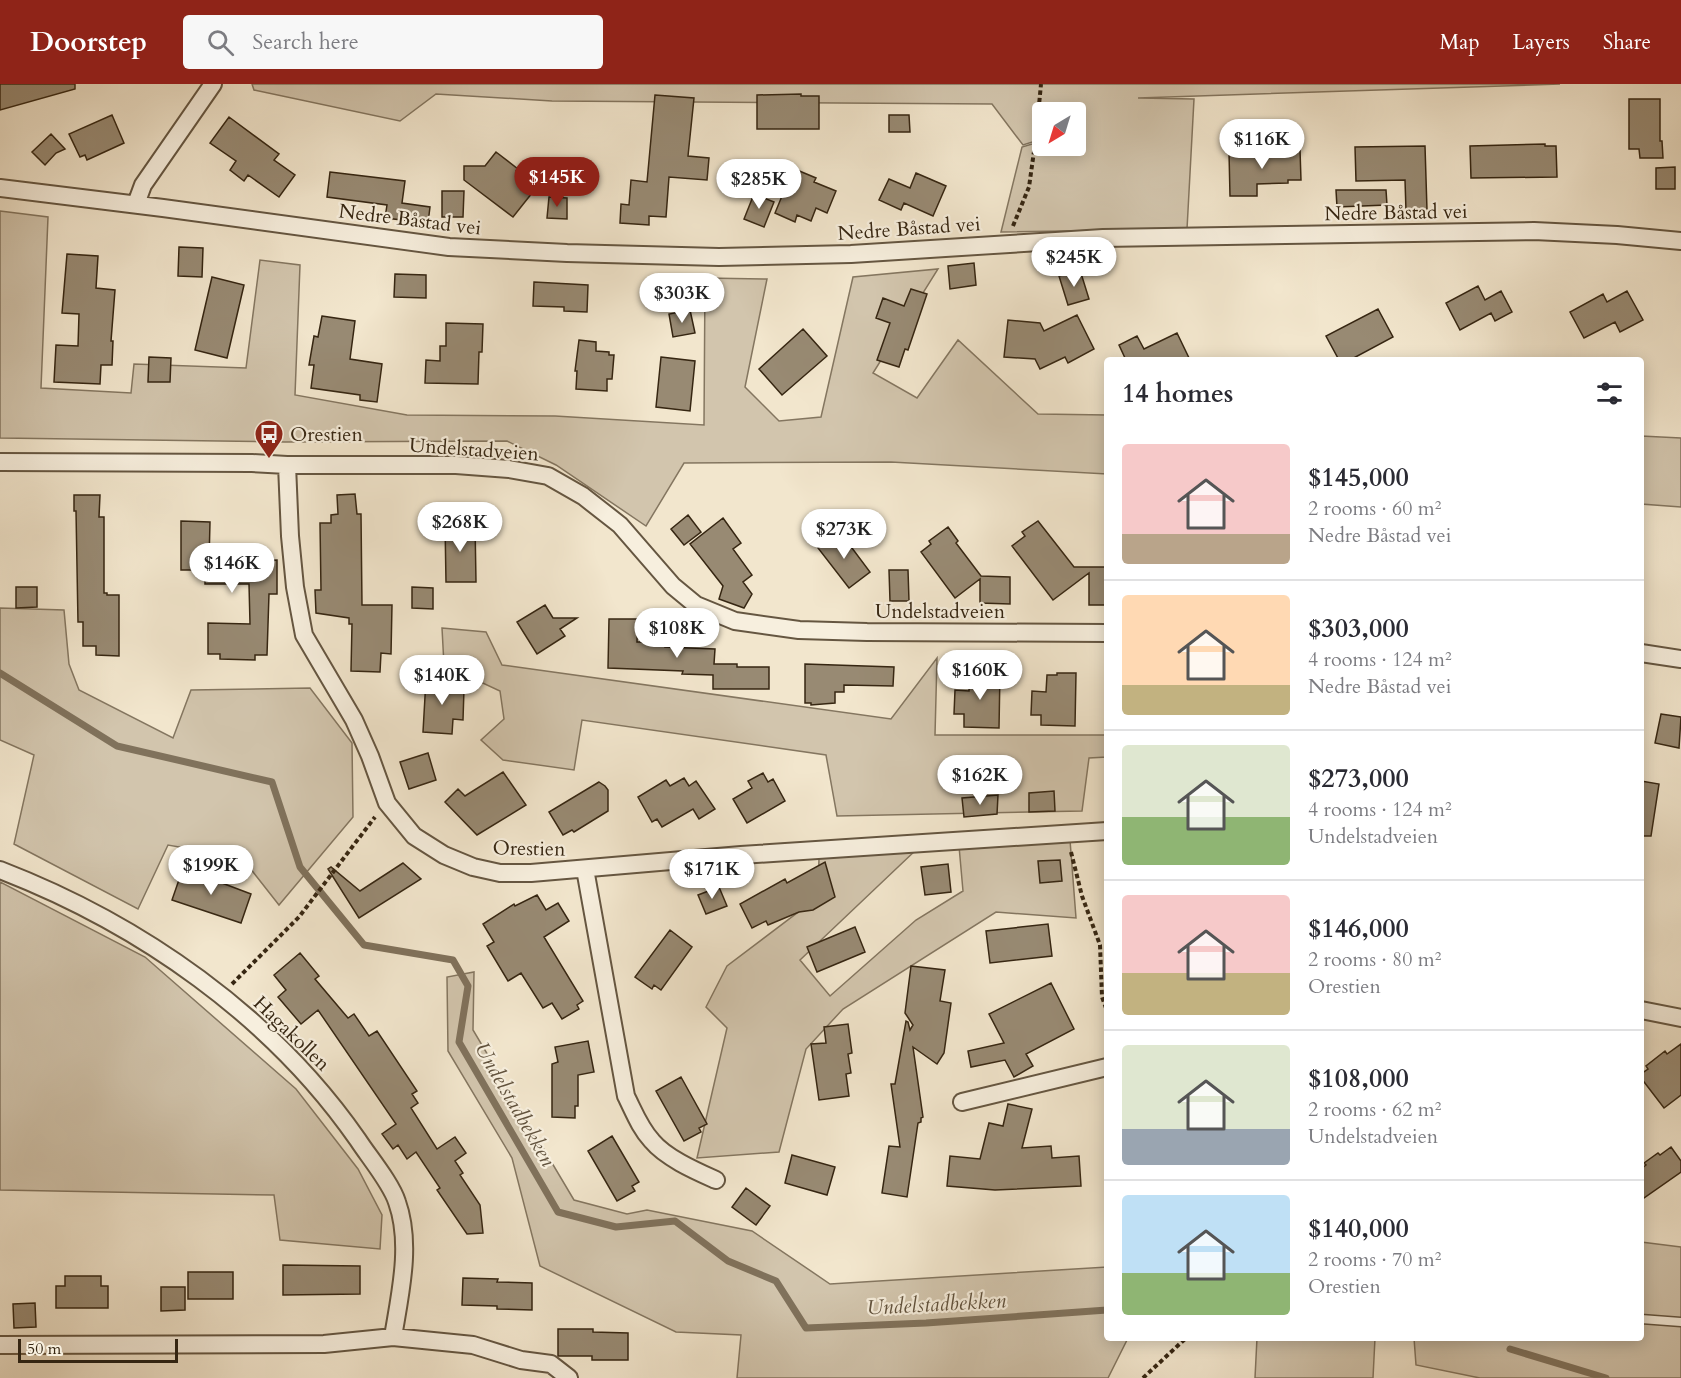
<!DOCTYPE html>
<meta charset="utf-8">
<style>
:root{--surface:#fff;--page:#f7f7f7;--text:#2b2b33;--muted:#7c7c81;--line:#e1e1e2;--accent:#8f2418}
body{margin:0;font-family:Cardo,serif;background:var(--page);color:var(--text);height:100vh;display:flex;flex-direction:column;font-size:22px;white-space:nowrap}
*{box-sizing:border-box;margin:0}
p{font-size:20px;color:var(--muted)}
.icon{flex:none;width:33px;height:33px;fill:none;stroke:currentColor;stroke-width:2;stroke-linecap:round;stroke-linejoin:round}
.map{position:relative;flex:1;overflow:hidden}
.panel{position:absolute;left:1104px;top:273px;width:540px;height:984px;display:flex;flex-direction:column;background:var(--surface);border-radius:6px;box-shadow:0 3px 15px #0003}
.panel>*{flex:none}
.needle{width:39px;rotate:218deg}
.tools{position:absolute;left:1032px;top:18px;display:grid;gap:12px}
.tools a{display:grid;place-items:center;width:54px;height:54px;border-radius:6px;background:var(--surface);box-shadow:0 3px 15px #0003;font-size:30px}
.scale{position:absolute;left:18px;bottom:15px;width:160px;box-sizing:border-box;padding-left:6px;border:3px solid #362612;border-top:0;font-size:16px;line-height:21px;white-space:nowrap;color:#362612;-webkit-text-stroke:4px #f7efde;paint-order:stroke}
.price{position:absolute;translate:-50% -51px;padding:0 14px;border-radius:21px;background:#fff;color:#222;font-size:20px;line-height:39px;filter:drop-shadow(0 2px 3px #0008)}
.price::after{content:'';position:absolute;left:50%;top:36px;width:18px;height:14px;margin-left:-9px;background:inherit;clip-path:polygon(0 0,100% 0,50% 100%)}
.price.current{background:var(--accent);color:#fff}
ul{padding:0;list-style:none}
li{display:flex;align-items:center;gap:18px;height:150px;padding:0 18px}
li+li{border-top:2px solid var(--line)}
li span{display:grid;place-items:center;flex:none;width:168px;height:120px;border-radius:6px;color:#555}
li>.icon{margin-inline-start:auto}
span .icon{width:72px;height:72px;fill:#fffc;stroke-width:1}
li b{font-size:26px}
h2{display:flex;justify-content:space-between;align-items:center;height:72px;padding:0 18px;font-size:26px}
header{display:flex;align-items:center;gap:36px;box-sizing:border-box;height:84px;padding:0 30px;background:var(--accent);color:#fff}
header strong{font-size:28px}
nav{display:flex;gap:33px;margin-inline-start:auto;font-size:21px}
.search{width:420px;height:54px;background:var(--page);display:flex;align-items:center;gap:15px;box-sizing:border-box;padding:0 21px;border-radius:6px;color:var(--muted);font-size:22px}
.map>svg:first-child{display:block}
.green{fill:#d2c5ad;stroke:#847660;stroke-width:1.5}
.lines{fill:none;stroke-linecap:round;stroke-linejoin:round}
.stream{stroke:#80725c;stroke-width:7}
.building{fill:#988a73;stroke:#362612;stroke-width:1.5}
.service-casing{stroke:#655641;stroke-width:11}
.minor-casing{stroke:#655641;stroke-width:20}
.path{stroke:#362612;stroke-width:4;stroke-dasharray:4.5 3;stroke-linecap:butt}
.service{stroke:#f7efde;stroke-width:8}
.minor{stroke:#f7efde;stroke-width:16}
.labels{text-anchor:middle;stroke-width:4.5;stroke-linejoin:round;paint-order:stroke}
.street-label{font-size:20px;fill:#362612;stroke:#f7efde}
.poi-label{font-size:20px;fill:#362612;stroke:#f7efde;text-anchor:start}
.water-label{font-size:21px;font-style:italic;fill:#61523d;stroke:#f7efde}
</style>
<header>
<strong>Doorstep</strong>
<div class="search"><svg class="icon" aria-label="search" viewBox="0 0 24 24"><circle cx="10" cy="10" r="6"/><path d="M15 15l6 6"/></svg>Search here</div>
<nav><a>Map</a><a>Layers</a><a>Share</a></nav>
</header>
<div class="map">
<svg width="1681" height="1294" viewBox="0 0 1681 1294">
<rect width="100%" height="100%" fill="#f2e6cd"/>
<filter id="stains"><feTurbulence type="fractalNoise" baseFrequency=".00333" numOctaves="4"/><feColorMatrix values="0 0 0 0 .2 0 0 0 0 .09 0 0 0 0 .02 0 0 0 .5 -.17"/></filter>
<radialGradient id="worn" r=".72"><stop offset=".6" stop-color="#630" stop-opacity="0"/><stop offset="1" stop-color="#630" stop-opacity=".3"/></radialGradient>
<path class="green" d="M 252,0 L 1560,0 L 1138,14 L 1194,15 L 1187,145 L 1001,148 L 1022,63 L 1042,57 L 1042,62 L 1076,62 L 1076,28 L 1042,28 L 1042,55 L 1023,61 L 992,20 L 552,17 L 436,10 L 400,37 L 254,6 Z
M 0,127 L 48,133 L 41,304 L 131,309 L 134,280 L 246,284 L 260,176 L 300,181 L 295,311 L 407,331 L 555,332 L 704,341 L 705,194 L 767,195 L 745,303 L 779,337 L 821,333 L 853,193 L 938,185 L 873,289 L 917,314 L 958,256 L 1038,330 L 1107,331 L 1107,390 L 891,378 L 684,379 L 646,442 L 556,381 L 507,357 L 285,358 L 0,354 Z
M 1641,352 L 1681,354 L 1681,423 L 1641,420 Z
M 0,524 L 64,526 L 69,580 L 79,606 L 173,654 L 191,606 L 310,604 L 352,659 L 353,733 L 279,821 L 242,774 L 168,761 L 138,825 L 14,760 L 34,671 L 0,656 Z
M 442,544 L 486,548 L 502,581 L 891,635 L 937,574 L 935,651 L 1107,651 L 1107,673 L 1089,674 L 1082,727 L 837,732 L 826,671 L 582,636 L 574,686 L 503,676 L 481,656 L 504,635 L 500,607 L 444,581 Z
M 1070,756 L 1076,834 L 996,828 L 843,925 L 806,965 L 779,1068 L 697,1074 L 727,944 L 706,923 L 727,882 L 818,813 L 819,774 L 917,765 L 800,876 L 830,912 L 916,836 L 963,807 L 959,762 Z
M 0,798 L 145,873 L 296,1005 L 358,1085 L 382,1131 L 380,1165 L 280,1156 L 274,1111 L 0,1106 Z
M 474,888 L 473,946 L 574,1116 L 627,1130 L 647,1126 L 752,1147 L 830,1200 L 1107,1183 L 1107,1254 L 1128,1254 L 1108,1294 L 737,1294 L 741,1251 L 676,1248 L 540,1182 L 512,1074 L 448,967 L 447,893 Z
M 1641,1158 L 1681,1163 L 1681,1294 L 1480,1294 L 1416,1281 L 1414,1254 L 1641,1254 Z
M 1257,1254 L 1375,1254 L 1373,1294 L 1255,1294 Z"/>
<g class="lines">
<path class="stream" d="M 0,589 L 117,662 L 272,698 L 300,783 L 364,861 L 453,876 L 468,902 L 459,958 L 558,1128 L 616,1143 L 675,1137 L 728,1177 L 776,1197 L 806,1244 L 926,1239 L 1107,1226
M 1510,1265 L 1606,1294"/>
</g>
<path class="building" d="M 0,0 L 75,0 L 75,5 L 0,26 Z
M 801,10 L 801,12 L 819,12 L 819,45 L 757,45 L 757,11 Z
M 655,11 L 694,14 L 688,72 L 709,74 L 707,96 L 669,93 L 666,133 L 649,132 L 649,141 L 620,139 L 621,120 L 629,121 L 631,96 L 647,98 Z
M 1629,15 L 1660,15 L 1660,57 L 1662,57 L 1663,74 L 1640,74 L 1639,65 L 1629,65 Z
M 112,31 L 124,59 L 87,76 L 85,71 L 80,73 L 69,50 Z
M 889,31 L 909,31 L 910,48 L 889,48 Z
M 229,33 L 279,70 L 274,76 L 295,91 L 279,113 L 248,91 L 244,97 L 230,86 L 236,77 L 210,59 Z
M 51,50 L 65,65 L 56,69 L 45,81 L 32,68 Z
M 1545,60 L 1545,62 L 1556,62 L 1557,93 L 1471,94 L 1470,62 Z
M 1425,62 L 1427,126 L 1406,127 L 1405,96 L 1356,97 L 1355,63 Z
M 1300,66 L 1301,96 L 1288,96 L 1288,99 L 1257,100 L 1257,112 L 1230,112 L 1229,68 Z
M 496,68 L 518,85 L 516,87 L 536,104 L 513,133 L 464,96 L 464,82 L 485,82 Z
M 1675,83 L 1675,105 L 1656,105 L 1656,84 Z
M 797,86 L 816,94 L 814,98 L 836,107 L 827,129 L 816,124 L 811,137 L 797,131 L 795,138 L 775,129 L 789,95 L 793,97 Z
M 330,88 L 405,97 L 402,119 L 430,123 L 428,139 L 385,134 L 387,121 L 327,113 Z
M 916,89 L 946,102 L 933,132 L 904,119 L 901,126 L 879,116 L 889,95 L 910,104 Z
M 1336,106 L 1386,106 L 1387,121 L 1337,123 Z
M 442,107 L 464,107 L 463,133 L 442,133 Z
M 754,110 L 774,118 L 764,143 L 744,135 Z
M 549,113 L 567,114 L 567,135 L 547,134 Z
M 179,163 L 203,164 L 202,193 L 178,192 Z
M 67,170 L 98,172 L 96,204 L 115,206 L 111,257 L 113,257 L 112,281 L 101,281 L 100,300 L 54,298 L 56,261 L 78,262 L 79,230 L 62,229 Z
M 974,179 L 976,201 L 950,205 L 948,182 Z
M 1080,186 L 1089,215 L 1068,221 L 1059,192 Z
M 395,190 L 426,191 L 426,214 L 394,213 Z
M 212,193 L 244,201 L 227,274 L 195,266 Z
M 534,198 L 588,201 L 587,228 L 564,227 L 564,223 L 533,222 Z
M 1478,202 L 1485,216 L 1501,207 L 1512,228 L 1495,237 L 1491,229 L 1460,246 L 1446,219 Z
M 911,205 L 927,210 L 908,266 L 905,265 L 899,283 L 877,276 L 890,239 L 876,234 L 883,214 L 904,222 Z
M 1627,207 L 1643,236 L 1620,248 L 1615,238 L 1584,254 L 1570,228 L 1603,210 L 1607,218 Z
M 1378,225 L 1393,253 L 1350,276 L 1339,276 L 1326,252 Z
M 690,226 L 695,249 L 673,253 L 669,230 Z
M 1077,231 L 1094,265 L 1068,279 L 1065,273 L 1040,285 L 1035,275 L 1004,273 L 1008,236 L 1040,239 L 1044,247 Z
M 322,232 L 355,237 L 350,275 L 382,280 L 377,318 L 360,316 L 360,311 L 311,304 L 314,281 L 309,281 L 314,252 L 318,253 Z
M 446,239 L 483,240 L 482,268 L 479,268 L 478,300 L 425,299 L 426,276 L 440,277 L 440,262 L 446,262 Z
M 803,245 L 827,272 L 782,311 L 759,285 Z
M 1177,249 L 1190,276 L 1122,276 L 1125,274 L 1119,261 L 1137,252 L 1144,265 Z
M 579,256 L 596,258 L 596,267 L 609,268 L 609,271 L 614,271 L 612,295 L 607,295 L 607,307 L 576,305 L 577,287 L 575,287 Z
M 149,273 L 171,274 L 170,298 L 148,298 Z
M 661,273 L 695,277 L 690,327 L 656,323 Z
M 355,410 L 357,430 L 361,430 L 362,521 L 392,521 L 391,570 L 381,569 L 380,588 L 351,587 L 352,540 L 349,540 L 349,534 L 316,529 L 315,506 L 321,506 L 320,439 L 331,439 L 331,431 L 338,430 L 337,411 Z
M 74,411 L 100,411 L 99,433 L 104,433 L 104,509 L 107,509 L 107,511 L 119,511 L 119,572 L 96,571 L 96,562 L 83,562 L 83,538 L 78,538 L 76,427 L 74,427 Z
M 688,431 L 701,448 L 684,461 L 671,445 Z
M 723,434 L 741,459 L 733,465 L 752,491 L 743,498 L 752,510 L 744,524 L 719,515 L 723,502 L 690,460 Z
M 181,437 L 210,438 L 209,478 L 277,476 L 277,510 L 269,510 L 267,571 L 255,571 L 255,576 L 220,575 L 220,570 L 208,570 L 208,539 L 250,540 L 249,500 L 205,500 L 205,486 L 181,486 Z
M 1038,437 L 1074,483 L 1107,483 L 1107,521 L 1089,521 L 1089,489 L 1053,516 L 1012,462 L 1025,452 L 1022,448 Z
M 445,439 L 475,439 L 476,498 L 446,498 Z
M 948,443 L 958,457 L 956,459 L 981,492 L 1010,493 L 1010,520 L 980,519 L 980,495 L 955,514 L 921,468 L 931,460 L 929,457 Z
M 840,448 L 870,488 L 849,504 L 818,464 Z
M 889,486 L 908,486 L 909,517 L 890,517 Z
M 16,503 L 37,503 L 37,523 L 16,524 Z
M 412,503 L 433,504 L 433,525 L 412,524 Z
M 545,521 L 553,534 L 577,534 L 560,545 L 565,552 L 537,570 L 517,538 Z
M 609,535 L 638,535 L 637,558 L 666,558 L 665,563 L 715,565 L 714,580 L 737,580 L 737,583 L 769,583 L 769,605 L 713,605 L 713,591 L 682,590 L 683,587 L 608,584 Z
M 805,580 L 894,583 L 893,602 L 844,601 L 844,608 L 835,608 L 835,619 L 811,621 L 811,619 L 805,619 Z
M 980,587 L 1000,588 L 999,644 L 964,643 L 964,630 L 954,630 L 955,606 L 969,607 L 970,590 L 980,590 Z
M 1057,589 L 1076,589 L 1075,642 L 1041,641 L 1041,631 L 1031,631 L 1032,607 L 1046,608 L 1047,591 L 1057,591 Z
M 426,595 L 456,597 L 455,605 L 464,605 L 463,636 L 453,635 L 452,650 L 423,648 Z
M 1661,630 L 1681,633 L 1679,664 L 1655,659 Z
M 428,669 L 436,696 L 409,705 L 400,678 Z
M 503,688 L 526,721 L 477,751 L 445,718 L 458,705 L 465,712 Z
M 763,689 L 768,698 L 773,695 L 785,717 L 747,739 L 733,715 L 752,704 L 748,697 Z
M 684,694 L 689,702 L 696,697 L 715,725 L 699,735 L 693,725 L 662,743 L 657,735 L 652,738 L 638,713 L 666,696 L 670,702 Z
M 1641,697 L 1659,700 L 1651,752 L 1641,752 Z
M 599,698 L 605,702 L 608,706 L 608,727 L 574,748 L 572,746 L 563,751 L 549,728 Z
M 1054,707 L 1055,727 L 1029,728 L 1029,709 Z
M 998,711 L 997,730 L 964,733 L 962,714 Z
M 1060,776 L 1062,797 L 1040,799 L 1038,777 Z
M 825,778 L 835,813 L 813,826 L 799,828 L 768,841 L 766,837 L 752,844 L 740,820 L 785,795 L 787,799 Z
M 403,779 L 421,795 L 359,834 L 328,785 L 331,783 L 360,807 Z
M 948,780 L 951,808 L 925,811 L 921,783 Z
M 185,785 L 251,810 L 241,839 L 172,816 L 182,787 L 184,788 Z
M 719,803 L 727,822 L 706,830 L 698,811 Z
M 537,811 L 546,826 L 558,819 L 569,837 L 544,853 L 583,917 L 577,921 L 579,925 L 562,935 L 552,919 L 543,924 L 521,889 L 508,897 L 487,862 L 494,858 L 483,840 L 514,820 L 515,822 Z
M 1048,840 L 1052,872 L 990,879 L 986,847 Z
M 855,843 L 865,868 L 817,888 L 807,863 Z
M 670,846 L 692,863 L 661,906 L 654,901 L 652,905 L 635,893 Z
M 300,869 L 319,892 L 315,895 L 348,934 L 354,930 L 369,952 L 377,947 L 417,1007 L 412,1010 L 418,1019 L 411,1024 L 437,1065 L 455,1053 L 466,1069 L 455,1077 L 463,1089 L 460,1091 L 480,1121 L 483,1149 L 467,1150 L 437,1106 L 440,1104 L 416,1068 L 407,1075 L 398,1061 L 393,1065 L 382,1050 L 396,1040 L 318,926 L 301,940 L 278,913 L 286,906 L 274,891 Z
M 911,882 L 945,886 L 940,917 L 951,919 L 944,969 L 937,980 L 913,963 L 923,1033 L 921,1034 L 921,1038 L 918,1039 L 907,1113 L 882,1109 L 889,1062 L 900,1063 L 891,1000 L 895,1000 L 906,937 L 908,938 L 910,946 L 913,941 L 905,929 Z
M 1051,899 L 1074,945 L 1026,970 L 1033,982 L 1014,993 L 1005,976 L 971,983 L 968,967 L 1004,959 L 989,930 Z
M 848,940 L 852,969 L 848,970 L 851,989 L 846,990 L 849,1012 L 819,1016 L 811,960 L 826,959 L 824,943 Z
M 588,957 L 594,988 L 578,991 L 578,1022 L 575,1022 L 575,1034 L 552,1033 L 552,980 L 558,978 L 555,963 Z
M 1681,960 L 1681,1011 L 1664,1024 L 1641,994 L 1641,990 L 1648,985 L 1646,982 L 1665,967 L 1667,970 Z
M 681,993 L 707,1040 L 699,1044 L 701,1048 L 684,1057 L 656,1007 Z
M 1008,1020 L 1032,1025 L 1022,1064 L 1051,1062 L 1052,1074 L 1079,1072 L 1081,1102 L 995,1106 L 947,1102 L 950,1072 L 980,1075 L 989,1039 L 1003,1042 Z
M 612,1052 L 639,1098 L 632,1102 L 635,1107 L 617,1117 L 588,1067 Z
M 1671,1063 L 1681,1077 L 1681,1088 L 1641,1116 L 1641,1085 L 1646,1081 L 1644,1079 L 1658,1069 L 1660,1071 Z
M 792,1071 L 835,1083 L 827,1111 L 785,1099 Z
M 746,1104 L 770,1122 L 756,1141 L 732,1123 Z
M 283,1181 L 360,1182 L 360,1210 L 283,1211 Z
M 188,1188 L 233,1188 L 233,1215 L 188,1215 Z
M 65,1192 L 101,1192 L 101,1202 L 108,1202 L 108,1224 L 56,1224 L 56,1202 L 65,1202 Z
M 463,1194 L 498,1195 L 497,1198 L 532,1199 L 532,1226 L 497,1225 L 497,1222 L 462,1221 Z
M 161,1203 L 185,1203 L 185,1226 L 161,1227 Z
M 35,1219 L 36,1243 L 14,1244 L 13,1220 Z
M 558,1245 L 593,1245 L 593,1248 L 628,1249 L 628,1276 L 592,1276 L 592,1272 L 558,1272 Z"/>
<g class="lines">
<g class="service-casing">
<path id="service" d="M 1641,1235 L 1681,1238"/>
</g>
<g class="minor-casing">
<path id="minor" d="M 0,104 L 163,124 L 449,163 L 567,169 L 719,173 L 851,170 L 1103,154 L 1534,147 L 1617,151 L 1681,157
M 136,120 L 143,101 L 213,0
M 0,378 L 252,379 L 287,381 L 456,381 L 509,385 L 548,392 L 583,412 L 620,441 L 673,502 L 696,521 L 735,537 L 799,546 L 867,548 L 1107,549
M 287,381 L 290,452 L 295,503 L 304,551 L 354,636 L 370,672 L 387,719 L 414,752 L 444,771 L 473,783 L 500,789 L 531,789 L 741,771 L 1107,747
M 1641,569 L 1681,575
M 585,785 L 626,1012 C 634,1028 640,1044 652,1057 C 666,1074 696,1087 716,1096
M 0,786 C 140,840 272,932 358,1056 C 369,1073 391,1099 397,1118 C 412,1160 400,1210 393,1253
M 1641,926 L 1681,934
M 962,1018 L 1107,983
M 0,1261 L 324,1260 L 393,1253 L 473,1261 L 521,1276 L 551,1280 L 569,1294"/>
</g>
<path class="path" d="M 1013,142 L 1029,103 L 1036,53 L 1041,0
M 1071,768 L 1082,812 L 1100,861 L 1102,913 L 1107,927
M 232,900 L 299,833 L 375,733
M 1143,1294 L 1186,1254"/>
<use href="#service" class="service"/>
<use href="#minor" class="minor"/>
</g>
<defs>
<g id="bus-pin" transform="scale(1.5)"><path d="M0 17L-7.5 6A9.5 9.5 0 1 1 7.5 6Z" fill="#8f2418" stroke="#f7efde"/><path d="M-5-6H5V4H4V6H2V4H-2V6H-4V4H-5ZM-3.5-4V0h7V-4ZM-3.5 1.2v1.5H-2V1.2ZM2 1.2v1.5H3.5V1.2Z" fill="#fff"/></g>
</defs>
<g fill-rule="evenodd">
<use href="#bus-pin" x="269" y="350"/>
</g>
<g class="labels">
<g class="street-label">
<text transform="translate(1396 128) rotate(-1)" y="7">Nedre Båstad vei</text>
<text transform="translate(410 135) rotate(7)" y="7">Nedre Båstad vei</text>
<text transform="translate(909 144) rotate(-4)" y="7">Nedre Båstad vei</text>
<text transform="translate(474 365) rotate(4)" y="7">Undelstadveien</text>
<text x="940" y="534">Undelstadveien</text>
<text transform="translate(529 764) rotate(1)" y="7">Orestien</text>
<text transform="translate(292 949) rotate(44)" y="7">Hagakollen</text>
</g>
<g class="poi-label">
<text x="290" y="357">Orestien</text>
</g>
<g class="water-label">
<text transform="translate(515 1020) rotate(60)" y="7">Undelstadbekken</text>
<text transform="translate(936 1220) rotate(-3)" y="7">Undelstadbekken</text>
</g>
</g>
<rect width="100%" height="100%" filter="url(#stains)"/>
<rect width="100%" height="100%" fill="url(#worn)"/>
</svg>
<div class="tools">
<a><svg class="needle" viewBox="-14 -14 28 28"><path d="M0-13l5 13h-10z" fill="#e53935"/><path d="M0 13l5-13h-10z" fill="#7c7c81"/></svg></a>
</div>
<div class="scale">50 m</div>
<b class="price" style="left:1262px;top:86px">$116K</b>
<b class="price current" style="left:557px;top:124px">$145K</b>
<b class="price" style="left:759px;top:126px">$285K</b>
<b class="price" style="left:1074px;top:204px">$245K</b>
<b class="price" style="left:682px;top:240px">$303K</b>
<b class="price" style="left:460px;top:469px">$268K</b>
<b class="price" style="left:844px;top:476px">$273K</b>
<b class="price" style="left:232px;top:510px">$146K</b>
<b class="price" style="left:677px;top:575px">$108K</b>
<b class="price" style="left:980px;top:617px">$160K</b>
<b class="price" style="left:442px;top:622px">$140K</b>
<b class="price" style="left:980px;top:722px">$162K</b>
<b class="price" style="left:211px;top:812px">$199K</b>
<b class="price" style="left:712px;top:816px">$171K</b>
<section class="panel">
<h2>14 homes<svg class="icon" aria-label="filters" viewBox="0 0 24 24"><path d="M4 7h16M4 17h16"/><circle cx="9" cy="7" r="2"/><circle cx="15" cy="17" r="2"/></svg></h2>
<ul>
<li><span style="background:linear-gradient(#f6c9c9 75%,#b9a48a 0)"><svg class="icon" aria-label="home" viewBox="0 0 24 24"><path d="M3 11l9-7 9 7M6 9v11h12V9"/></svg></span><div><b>$145,000</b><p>2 rooms · 60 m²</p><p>Nedre Båstad vei</p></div></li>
<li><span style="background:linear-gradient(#ffd9b3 75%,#c2b280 0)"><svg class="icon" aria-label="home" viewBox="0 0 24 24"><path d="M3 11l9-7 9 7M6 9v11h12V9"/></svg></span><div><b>$303,000</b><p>4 rooms · 124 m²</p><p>Nedre Båstad vei</p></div></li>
<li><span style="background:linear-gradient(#dfe7d0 60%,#8fb573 0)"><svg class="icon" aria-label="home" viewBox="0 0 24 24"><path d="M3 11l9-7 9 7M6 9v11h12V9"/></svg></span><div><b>$273,000</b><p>4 rooms · 124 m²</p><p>Undelstadveien</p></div></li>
<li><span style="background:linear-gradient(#f6c9c9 65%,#c2b280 0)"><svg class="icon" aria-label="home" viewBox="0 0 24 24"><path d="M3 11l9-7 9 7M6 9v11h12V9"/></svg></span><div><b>$146,000</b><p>2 rooms · 80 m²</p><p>Orestien</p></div></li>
<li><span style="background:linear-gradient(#dfe7d0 70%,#9aa5b1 0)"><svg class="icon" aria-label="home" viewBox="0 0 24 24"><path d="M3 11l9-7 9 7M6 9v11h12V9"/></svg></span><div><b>$108,000</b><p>2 rooms · 62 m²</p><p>Undelstadveien</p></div></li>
<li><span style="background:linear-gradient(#bfe0f5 65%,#8fb573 0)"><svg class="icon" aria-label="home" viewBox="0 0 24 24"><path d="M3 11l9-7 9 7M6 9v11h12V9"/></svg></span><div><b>$140,000</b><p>2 rooms · 70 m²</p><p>Orestien</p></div></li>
</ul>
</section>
</div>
